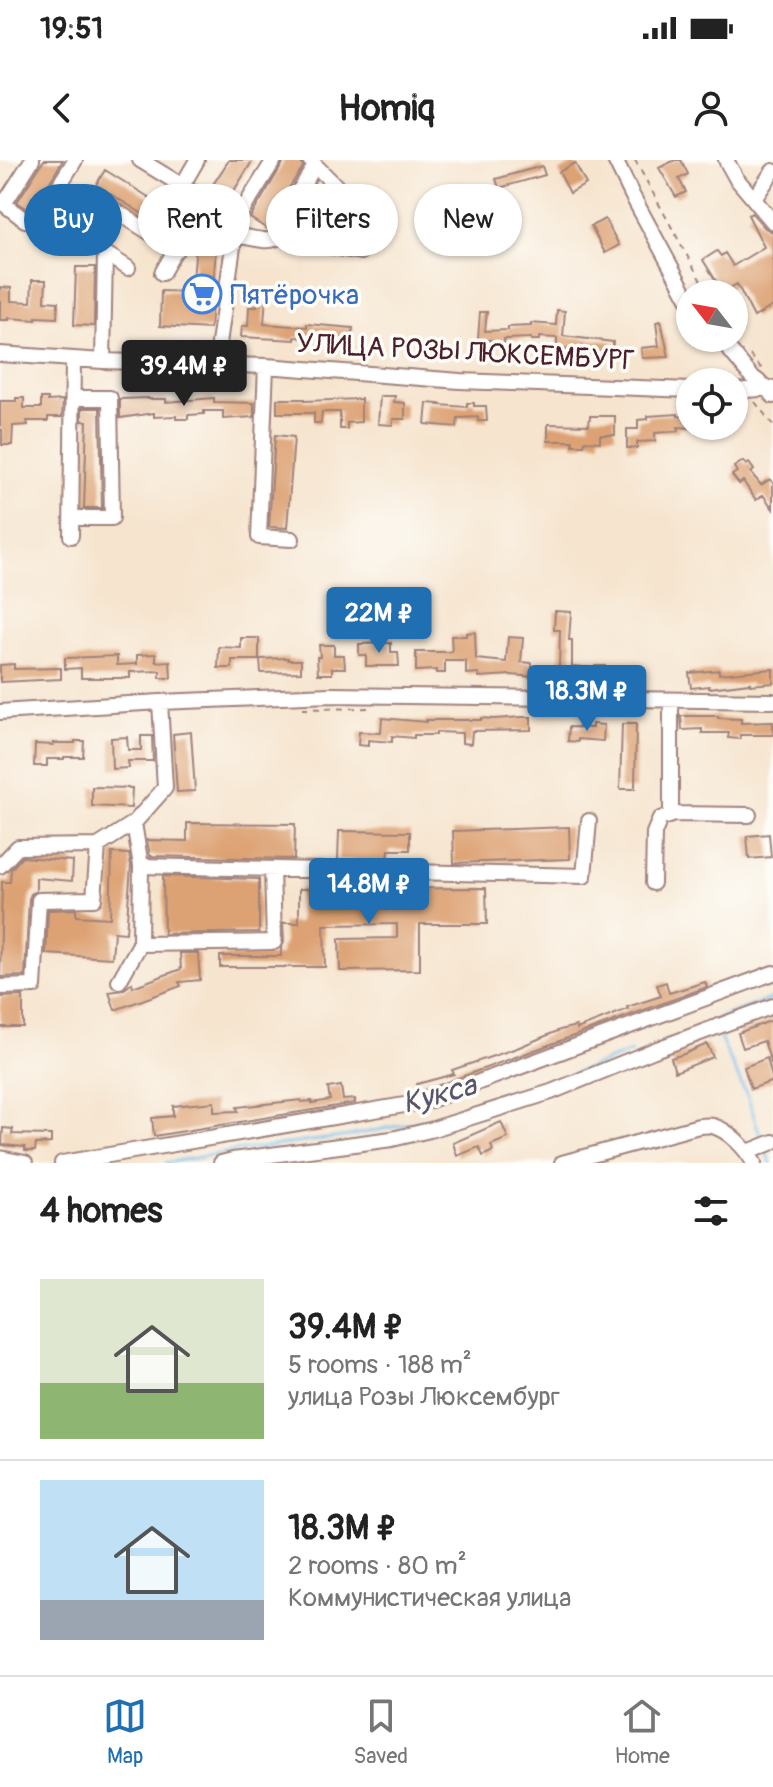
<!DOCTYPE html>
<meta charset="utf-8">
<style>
:root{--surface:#fff;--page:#f2f2f2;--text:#222;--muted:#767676;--line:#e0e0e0;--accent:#1f6fb2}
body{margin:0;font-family:Pangolin,sans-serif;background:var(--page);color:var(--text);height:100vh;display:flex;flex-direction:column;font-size:30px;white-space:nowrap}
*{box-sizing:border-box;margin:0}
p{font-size:26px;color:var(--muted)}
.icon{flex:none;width:44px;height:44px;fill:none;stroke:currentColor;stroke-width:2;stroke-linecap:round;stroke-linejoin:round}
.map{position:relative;height:1003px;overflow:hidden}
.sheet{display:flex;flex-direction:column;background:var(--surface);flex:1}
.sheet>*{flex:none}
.guide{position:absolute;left:24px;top:24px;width:726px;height:72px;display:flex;gap:16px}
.needle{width:52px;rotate:301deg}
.controls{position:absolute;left:676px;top:120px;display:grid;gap:16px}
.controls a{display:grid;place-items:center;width:72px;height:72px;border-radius:50%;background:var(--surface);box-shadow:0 2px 6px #0004;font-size:40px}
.price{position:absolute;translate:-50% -68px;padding:0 18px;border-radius:8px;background:var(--accent);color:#fff;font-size:26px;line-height:52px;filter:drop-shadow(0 2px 4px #0008)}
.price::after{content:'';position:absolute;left:50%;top:48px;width:24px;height:18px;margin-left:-12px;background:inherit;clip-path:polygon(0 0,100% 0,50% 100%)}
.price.selected{background:#222;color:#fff}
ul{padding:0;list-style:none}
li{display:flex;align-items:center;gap:24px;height:200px;padding:0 40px}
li+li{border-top:2px solid var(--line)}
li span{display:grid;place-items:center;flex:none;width:224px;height:160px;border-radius:0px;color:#555}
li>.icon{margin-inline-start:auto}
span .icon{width:96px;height:96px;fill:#fffc;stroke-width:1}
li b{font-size:34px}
h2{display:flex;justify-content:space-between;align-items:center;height:96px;padding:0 40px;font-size:34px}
.chip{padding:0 28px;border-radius:36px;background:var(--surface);box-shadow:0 2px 6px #0004;font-size:28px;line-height:72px}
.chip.selected{background:var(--accent);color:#fff}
.status{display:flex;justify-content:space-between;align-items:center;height:56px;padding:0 40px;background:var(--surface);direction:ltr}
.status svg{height:22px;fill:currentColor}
header{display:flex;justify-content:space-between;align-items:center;height:104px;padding:0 40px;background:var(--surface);font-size:36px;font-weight:700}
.menu{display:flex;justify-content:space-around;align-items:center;height:112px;border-top:2px solid var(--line);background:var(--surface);font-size:22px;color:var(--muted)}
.menu a{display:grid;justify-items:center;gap:4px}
.menu .selected{color:var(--accent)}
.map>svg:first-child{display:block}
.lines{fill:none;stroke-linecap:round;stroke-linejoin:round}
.stream{stroke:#6fbae8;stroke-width:3}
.building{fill:#dda273}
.minor-casing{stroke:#a0827c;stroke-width:18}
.path{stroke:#a0827c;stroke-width:2;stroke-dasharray:6 6;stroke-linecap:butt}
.minor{stroke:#fff;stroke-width:14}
.labels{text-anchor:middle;stroke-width:7;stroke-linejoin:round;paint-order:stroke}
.shop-label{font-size:28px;fill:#366cbe;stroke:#fdfcf7;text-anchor:start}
.street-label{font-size:28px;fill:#4a1f2b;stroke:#fdfcf7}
.water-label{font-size:30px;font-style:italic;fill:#57556d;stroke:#fdfcf7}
</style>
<div class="status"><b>19:51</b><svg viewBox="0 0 49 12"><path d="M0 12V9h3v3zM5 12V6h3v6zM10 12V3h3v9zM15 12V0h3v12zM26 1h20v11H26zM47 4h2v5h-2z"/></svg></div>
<header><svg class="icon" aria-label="back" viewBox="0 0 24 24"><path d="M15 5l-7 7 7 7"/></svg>Homiq<svg class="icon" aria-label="person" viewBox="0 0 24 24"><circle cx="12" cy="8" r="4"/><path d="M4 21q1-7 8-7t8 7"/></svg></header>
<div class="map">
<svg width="773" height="1003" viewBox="0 0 773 1003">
<rect width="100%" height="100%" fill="#fdfcf7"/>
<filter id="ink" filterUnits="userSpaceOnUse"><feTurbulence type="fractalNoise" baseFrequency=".0125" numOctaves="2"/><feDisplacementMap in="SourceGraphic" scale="16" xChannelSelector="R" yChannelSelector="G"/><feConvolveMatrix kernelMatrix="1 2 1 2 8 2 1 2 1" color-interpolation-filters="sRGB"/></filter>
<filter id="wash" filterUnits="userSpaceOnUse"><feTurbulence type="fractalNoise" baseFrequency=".006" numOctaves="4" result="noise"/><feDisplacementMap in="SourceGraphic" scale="32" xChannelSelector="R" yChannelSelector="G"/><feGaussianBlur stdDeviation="1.8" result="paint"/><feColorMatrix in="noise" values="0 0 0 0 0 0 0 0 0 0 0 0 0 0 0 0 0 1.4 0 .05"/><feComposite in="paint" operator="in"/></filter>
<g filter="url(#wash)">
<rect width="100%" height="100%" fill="#f6e4ce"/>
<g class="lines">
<path class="stream" d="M 717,859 L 773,838
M 718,874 L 748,938 L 762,981
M 766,992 L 771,1003
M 166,1003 L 235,991 L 349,976 L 451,955 L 536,928 L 631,892"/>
</g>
<g id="blocks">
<path class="building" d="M 44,0 L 63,0 L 32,51 L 29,50 L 17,42 Z
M 229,0 L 253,0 L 230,37 L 212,26 Z
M 284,0 L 300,0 L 303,7 L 278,44 L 286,49 L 286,52 L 276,66 L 269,70 L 250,58 L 282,5 Z
M 675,0 L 681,0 L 688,14 L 679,19 L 686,32 L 676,37 L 659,8 Z
M 575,3 L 586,24 L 570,33 L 559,12 Z
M 542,6 L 545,15 L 499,28 L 496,19 Z
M 105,10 L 176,54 L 167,69 L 96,25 Z
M 341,36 L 389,66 L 377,85 L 330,54 Z
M 752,53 L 765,68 L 773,72 L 773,146 L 754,157 L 737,124 L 723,132 L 703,100 L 717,91 L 721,96 L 725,93 L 733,106 L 764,87 L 748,55 Z
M 605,59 L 619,85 L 605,93 L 591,66 Z
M 208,64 L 217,69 L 221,78 L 220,88 L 216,88 L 210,169 L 160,166 L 161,131 L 192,132 L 196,84 Z
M 76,107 L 95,107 L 94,166 L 74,165 Z
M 32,120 L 46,120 L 45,141 L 58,142 L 57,158 L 36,157 L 36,160 L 9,158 L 9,160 L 0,160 L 0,127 L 11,128 L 11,141 L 31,142 Z
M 258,135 L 266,136 L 264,164 L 307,167 L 307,164 L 353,168 L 351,180 L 316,177 L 316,179 L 295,177 L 295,180 L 241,177 L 242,166 L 248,166 L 249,147 L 257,147 Z
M 557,150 L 565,151 L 563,176 L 613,182 L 612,195 L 588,193 L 588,191 L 557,189 L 557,178 L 539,177 L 539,180 L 531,180 L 531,178 L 504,179 L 504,185 L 491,186 L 491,180 L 478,179 L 480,152 L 487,152 L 485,171 L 508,170 L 508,167 L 531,166 L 531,163 L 556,165 Z
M 661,161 L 669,197 L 642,198 L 641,188 L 659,186 L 656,162 Z
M 380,236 L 395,236 L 394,242 L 405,243 L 405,259 L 393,259 L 393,265 L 378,264 Z
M 16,238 L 24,238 L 24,248 L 41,248 L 41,238 L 48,238 L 48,241 L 63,240 L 62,257 L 48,257 L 48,261 L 27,261 L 28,265 L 13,266 L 12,285 L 2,285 L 2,270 L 0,270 L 0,241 L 16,241 Z
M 148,238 L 148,239 L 166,239 L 166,242 L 214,238 L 214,242 L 254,243 L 254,257 L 223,259 L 223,251 L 204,251 L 204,254 L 188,255 L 188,259 L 176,259 L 176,256 L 154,257 L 154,253 L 120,258 L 120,239 Z
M 277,239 L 304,239 L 304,241 L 361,239 L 361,262 L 347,263 L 347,269 L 340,269 L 340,252 L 322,252 L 321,263 L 314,263 L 314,253 L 277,253 Z
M 427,243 L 439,244 L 438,245 L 467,247 L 467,243 L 474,243 L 474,246 L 486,246 L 487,261 L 478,261 L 478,257 L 458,258 L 457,267 L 425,264 Z
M 82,248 L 100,248 L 102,348 L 84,348 L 87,261 L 82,261 Z
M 678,254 L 678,256 L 690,257 L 690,268 L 678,267 L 679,271 L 655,273 L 655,281 L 637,282 L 637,288 L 627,288 L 627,269 L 638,269 L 638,260 L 648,259 L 648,256 Z
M 590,256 L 615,256 L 615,275 L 600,275 L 600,282 L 585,281 L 584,285 L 573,285 L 573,281 L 548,281 L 548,264 L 589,265 Z
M 275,275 L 294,277 L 287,368 L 269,367 Z
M 743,301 L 746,305 L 749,303 L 754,310 L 751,313 L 761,325 L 770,319 L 773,323 L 773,349 L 763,335 L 756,340 L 743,321 L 739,324 L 732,315 L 737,312 L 734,307 Z
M 555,451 L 571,452 L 569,480 L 572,480 L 572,506 L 595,508 L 595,506 L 605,506 L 604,524 L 535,520 L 535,517 L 511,515 L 479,517 L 479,513 L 466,514 L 466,501 L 445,501 L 445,513 L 436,513 L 436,510 L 416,511 L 416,492 L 452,492 L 451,476 L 466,476 L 466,473 L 475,472 L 476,499 L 506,502 L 508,477 L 523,478 L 521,502 L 532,503 L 532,506 L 559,507 L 560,470 L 554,470 Z
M 241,478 L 259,478 L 259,500 L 232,500 L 232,508 L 218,508 L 219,487 L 241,488 Z
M 391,483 L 391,492 L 398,492 L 399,506 L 366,506 L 366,495 L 359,495 L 359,484 Z
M 319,485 L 334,485 L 334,495 L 344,495 L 345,508 L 332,508 L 332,514 L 318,514 L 317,497 L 320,497 Z
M 156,494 L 156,502 L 170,501 L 171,518 L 160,518 L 160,511 L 130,512 L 130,518 L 81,518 L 81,508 L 65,509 L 65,498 L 117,496 L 117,505 L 137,504 L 137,495 Z
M 288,498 L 288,500 L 301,500 L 301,512 L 261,513 L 260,499 Z
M 14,504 L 14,509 L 61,508 L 61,519 L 0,522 L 0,505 Z
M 773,509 L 773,523 L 750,525 L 750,523 L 709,528 L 709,526 L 691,528 L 689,513 L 719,510 L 719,514 Z
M 681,556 L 718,556 L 718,558 L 741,559 L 741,563 L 773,562 L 773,575 L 740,575 L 740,579 L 728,578 L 729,573 L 702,573 L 702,569 L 682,570 Z
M 522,557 L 531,557 L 531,570 L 472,571 L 471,584 L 462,583 L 462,573 L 436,572 L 436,575 L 414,575 L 414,578 L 392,576 L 392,582 L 368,580 L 368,586 L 358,585 L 359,572 L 381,573 L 382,558 L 426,562 L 426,560 L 481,560 L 481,558 L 494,559 Z
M 592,564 L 604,565 L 603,581 L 578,579 L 578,582 L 568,581 L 569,567 L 592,568 Z
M 622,564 L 636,564 L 635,629 L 620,629 Z
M 191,572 L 195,631 L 177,632 L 173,574 Z
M 141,576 L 152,576 L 153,601 L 128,601 L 129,608 L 112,609 L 111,578 L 127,577 L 128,590 L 141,590 Z
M 75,581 L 84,581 L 83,597 L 64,597 L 64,599 L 47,599 L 47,606 L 34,606 L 35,584 L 53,585 L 53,583 L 75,583 Z
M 92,627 L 132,628 L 131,648 L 92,646 Z
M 187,663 L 295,664 L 294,699 L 150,696 L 147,680 L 187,681 Z
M 569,667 L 570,699 L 454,703 L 453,671 Z
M 339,671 L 410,672 L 410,690 L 389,690 L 388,702 L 338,700 Z
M 769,674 L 771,697 L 749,699 L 747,676 Z
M 112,693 L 129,694 L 131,705 L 126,773 L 114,772 L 112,798 L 46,794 L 48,750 L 76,749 L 76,756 L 110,758 Z
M 22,697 L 73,701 L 72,721 L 36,718 L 36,731 L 31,734 L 29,739 L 25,816 L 0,817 L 2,722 L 10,722 L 11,709 Z
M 163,716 L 259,719 L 259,772 L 164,774 Z
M 486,728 L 487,764 L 420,764 L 420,810 L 340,811 L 339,779 L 397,778 L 397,764 L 324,765 L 325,807 L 220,807 L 220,796 L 281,796 L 281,789 L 284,782 L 283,763 L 299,763 L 299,729 Z
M 180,793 L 198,793 L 200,820 L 179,822 L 181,826 L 115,850 L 109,832 L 123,830 L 132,823 L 133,827 L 181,809 Z
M 666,822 L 669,833 L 705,822 L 707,827 L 420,932 L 417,924 L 454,914 L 452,910 L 517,888 L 560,870 L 576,866 L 577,869 L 628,849 L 627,847 L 661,836 L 657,825 Z
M 23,836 L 23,867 L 0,867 L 0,837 Z
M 773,860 L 773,903 L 771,903 L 764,881 L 743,888 L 738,873 Z
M 707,884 L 713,897 L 675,912 L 671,898 L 684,894 Z
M 767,898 L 773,921 L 751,929 L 744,907 Z
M 341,926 L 343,940 L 355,939 L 355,943 L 154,976 L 152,958 L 173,956 L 173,946 L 214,942 L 214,952 L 238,951 L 237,947 L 301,940 L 301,942 L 312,941 L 312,943 L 330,940 L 328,928 Z
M 501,962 L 508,978 L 491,985 L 493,991 L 483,996 L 479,987 L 457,996 L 453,983 Z
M 3,968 L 13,969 L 12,974 L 51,975 L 51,983 L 36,984 L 35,991 L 25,991 L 25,987 L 2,985 Z"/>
</g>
</g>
<g filter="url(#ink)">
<use href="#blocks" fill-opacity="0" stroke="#a0827c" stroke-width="2"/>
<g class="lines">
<g class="minor-casing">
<path id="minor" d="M 140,0 L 237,59
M 310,0 L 336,26 L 316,57
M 615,0 L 632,35 L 690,142
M 726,0 L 736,18 L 773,62
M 182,26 L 197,0
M 91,35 L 177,90
M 754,39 L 773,11
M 0,41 L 25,60 L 37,61 L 75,0
M 4,44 L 32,0
M 42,53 L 128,108
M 285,73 L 306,82 L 360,92 L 363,86 L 316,57 L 297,54
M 235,75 C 271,81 276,89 297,54 L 294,39 L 315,6
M 162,113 L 204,40
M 720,178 L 751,216 L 767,228 L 773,236
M 0,194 L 103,201 L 266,206 L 460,221 L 690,230
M 103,201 L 105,93
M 216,204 L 237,59 L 274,0
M 266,206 L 259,377 L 292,379
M 734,231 L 773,228
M 71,358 L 112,358 L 110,238 L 73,238
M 71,376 L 73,199
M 671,541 L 671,649 L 674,654 L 749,655
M 0,552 L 160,542 L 330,535 L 773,541
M 0,706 L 18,687 L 98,686 L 134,663 L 165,628 L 160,542
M 141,706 L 584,716 L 589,661
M 653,723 L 654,673 L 660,659 L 674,654
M 140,784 L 274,782 L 272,709
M 119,821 L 140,784 L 141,706 L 134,663
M 0,827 L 34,826 L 39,740 L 94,739 L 98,686
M 748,992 L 773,982
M 0,998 L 25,1003
M 62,1003 L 428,941 L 773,813
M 221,1003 L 233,1000 L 392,979 L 430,970 L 551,932 L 657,889 L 773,846
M 562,1003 L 699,966 C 704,966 709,965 713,966 C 730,971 746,989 754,1003"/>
</g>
<path class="path" d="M 635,0 L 708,134
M 750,195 L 762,209
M 755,242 L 773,265
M 302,549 L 372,548"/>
<use href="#minor" class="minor"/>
</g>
</g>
<defs>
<g id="supermarket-ring" transform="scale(2)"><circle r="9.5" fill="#fdfcf7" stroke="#3f7fe0" stroke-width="1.5"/><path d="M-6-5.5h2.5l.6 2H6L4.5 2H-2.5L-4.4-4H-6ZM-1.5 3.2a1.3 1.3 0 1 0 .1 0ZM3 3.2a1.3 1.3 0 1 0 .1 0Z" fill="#3f7fe0"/></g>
</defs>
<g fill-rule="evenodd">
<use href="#supermarket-ring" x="202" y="134"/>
</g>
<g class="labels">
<g class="shop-label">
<text x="230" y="144">Пятёрочка</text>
</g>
<g class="street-label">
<text transform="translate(466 191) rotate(3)" y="10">УЛИЦА РОЗЫ ЛЮКСЕМБУРГ</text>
</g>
<g class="water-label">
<text transform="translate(439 934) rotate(-15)" y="10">Кукса</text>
</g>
</g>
</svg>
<div class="controls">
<a><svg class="needle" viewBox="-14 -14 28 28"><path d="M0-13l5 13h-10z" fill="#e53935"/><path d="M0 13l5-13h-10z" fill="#767676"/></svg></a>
<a><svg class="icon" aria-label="locate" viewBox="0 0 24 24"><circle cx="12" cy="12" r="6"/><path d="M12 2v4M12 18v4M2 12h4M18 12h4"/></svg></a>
</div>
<b class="price selected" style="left:184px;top:248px">39.4M ₽</b>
<b class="price" style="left:379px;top:495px">22M ₽</b>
<b class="price" style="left:587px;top:573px">18.3M ₽</b>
<b class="price" style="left:369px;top:766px">14.8M ₽</b>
<div class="guide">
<a class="chip selected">Buy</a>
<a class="chip">Rent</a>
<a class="chip">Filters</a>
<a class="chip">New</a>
</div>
</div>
<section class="sheet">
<h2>4 homes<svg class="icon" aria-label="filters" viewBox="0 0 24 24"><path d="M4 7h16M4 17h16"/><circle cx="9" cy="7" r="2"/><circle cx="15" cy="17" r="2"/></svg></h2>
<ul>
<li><span style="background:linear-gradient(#dfe7d0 65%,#8fb573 0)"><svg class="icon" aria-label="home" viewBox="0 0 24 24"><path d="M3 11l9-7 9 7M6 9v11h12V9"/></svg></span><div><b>39.4M ₽</b><p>5 rooms · 188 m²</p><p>улица Розы Люксембург</p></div></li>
<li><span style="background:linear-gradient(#bfe0f5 75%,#9aa5b1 0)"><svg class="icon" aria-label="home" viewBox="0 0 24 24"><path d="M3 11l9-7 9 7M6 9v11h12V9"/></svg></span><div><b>18.3M ₽</b><p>2 rooms · 80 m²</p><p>Коммунистическая улица</p></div></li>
</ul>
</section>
<nav class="menu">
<a class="selected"><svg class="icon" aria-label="map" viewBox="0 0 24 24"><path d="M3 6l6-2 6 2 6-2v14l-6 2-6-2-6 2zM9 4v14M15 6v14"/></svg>Map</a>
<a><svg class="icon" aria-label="saved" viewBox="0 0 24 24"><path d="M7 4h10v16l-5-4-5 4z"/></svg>Saved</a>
<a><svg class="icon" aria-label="home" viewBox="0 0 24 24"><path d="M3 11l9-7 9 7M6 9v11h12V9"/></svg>Home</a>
</nav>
